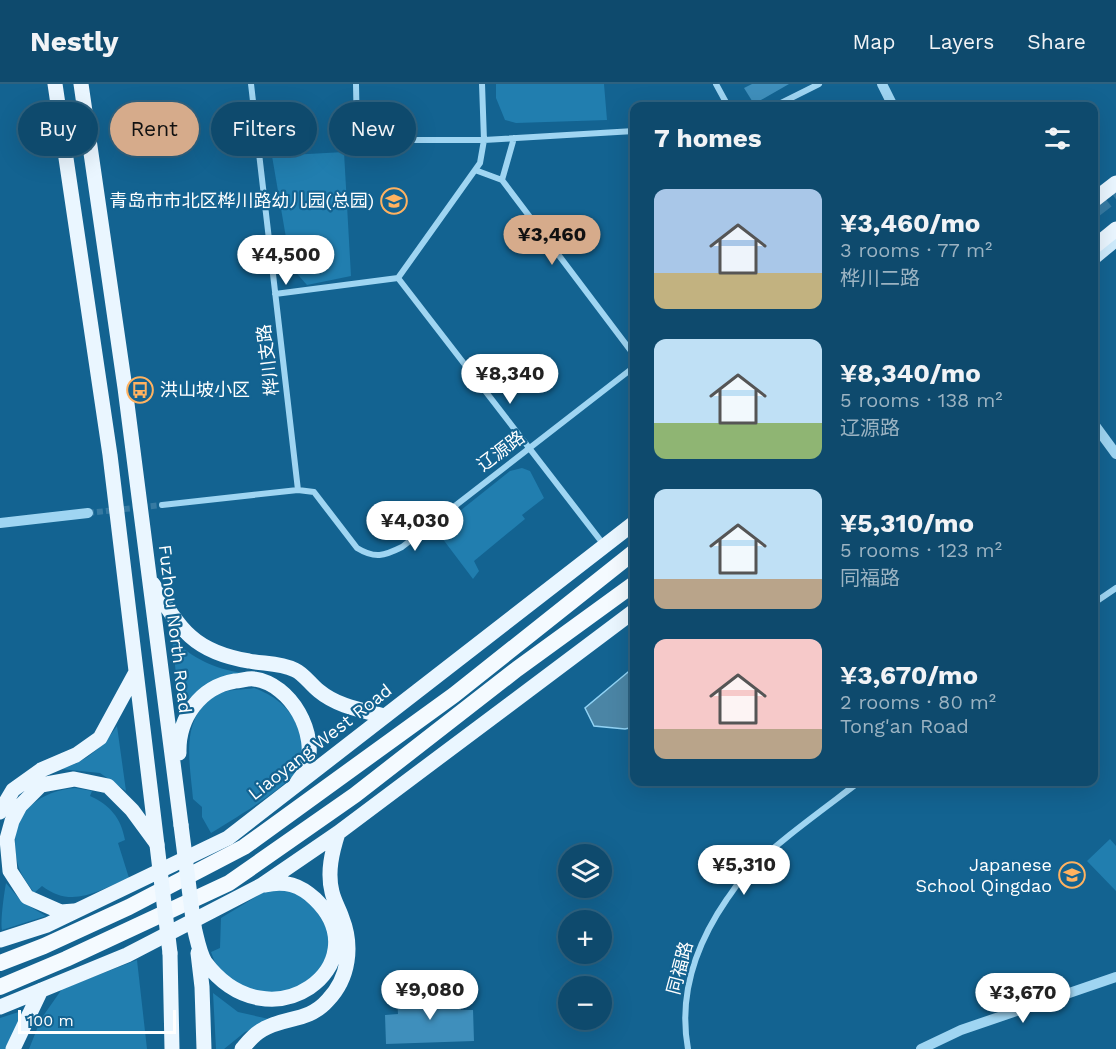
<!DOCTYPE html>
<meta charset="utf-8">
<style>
:root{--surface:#0e4a6d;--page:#1c5475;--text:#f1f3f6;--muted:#9bb3c2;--line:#2e6280;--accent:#d6ab8b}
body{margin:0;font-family:"Work Sans","Noto Sans SC",sans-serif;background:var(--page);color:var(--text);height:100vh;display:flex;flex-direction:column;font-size:22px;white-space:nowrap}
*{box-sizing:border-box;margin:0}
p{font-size:20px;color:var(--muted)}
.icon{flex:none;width:33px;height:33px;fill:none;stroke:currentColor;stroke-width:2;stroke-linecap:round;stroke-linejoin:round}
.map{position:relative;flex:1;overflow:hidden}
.panel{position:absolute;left:630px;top:18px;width:468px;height:684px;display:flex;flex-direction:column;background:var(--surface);border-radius:12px;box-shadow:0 6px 24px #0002,0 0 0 2px var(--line)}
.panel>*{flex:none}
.hud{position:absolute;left:18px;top:18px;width:522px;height:54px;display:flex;gap:12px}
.tools{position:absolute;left:558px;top:760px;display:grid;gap:12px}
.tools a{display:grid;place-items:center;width:54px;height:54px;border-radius:50%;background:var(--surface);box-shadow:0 6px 24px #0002,0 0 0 2px var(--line);font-size:30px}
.scale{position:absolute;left:18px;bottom:15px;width:158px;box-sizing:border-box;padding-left:6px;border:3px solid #fff;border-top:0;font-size:16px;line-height:21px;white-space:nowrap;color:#fff;-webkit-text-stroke:4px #136391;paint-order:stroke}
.price{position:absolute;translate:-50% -51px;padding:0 14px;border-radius:21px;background:#fff;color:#222;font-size:20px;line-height:39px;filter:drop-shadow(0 2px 3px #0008)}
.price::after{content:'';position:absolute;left:50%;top:36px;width:18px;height:14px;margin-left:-9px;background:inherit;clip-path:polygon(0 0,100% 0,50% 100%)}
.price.on{background:var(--accent);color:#111}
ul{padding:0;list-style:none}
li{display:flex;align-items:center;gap:18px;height:150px;padding:0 24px}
li span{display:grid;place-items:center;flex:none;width:168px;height:120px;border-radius:12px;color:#555}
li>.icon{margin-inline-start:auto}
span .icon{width:72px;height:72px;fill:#fffc;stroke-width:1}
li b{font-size:26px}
h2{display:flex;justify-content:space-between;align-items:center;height:72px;padding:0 24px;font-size:26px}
.chip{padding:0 21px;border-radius:27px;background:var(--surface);box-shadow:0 6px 24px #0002,0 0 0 2px var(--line);font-size:21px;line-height:54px}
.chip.on{background:var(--accent);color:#111}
header{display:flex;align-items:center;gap:36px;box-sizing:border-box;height:84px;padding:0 30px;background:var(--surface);border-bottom:2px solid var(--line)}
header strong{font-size:28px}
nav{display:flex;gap:33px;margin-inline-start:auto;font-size:21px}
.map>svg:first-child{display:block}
.green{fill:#217eaf}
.water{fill:#4b85a5;stroke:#91d3f5;stroke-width:1.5}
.building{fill:#3f8fbc}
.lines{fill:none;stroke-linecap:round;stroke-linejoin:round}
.minor-tunnel{stroke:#367aa2;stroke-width:6;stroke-dasharray:6 3;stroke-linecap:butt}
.trunk-tunnel{stroke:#367aa2;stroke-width:16;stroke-dasharray:16 8;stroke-linecap:butt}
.minor{stroke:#9fd5f2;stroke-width:6}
.tertiary{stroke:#9fd5f2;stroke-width:10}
.secondary{stroke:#ceebfc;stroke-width:12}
.primary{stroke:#eaf6ff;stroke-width:15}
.trunk{stroke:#f4faff;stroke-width:16}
.primary-bridge{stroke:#eaf6ff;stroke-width:15}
.labels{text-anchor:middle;stroke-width:4.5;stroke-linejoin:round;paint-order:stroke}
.poi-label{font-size:18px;fill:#fff;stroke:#136391;text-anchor:end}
.street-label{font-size:18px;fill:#fff;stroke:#136391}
</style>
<header>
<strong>Nestly</strong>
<nav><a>Map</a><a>Layers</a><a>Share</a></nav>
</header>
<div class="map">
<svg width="1116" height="965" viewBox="0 0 1116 965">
<rect width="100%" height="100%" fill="#136391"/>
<path class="green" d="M 496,0 L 604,0 L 607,36 L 516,39 L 505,36 L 496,14 Z
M 344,68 L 351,192 L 307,201 L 291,183 L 272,72 Z
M 522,384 L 530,387 L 544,414 L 522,431 L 525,435 L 474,477 L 479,487 L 473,495 L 436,446 L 510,387 Z
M 172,554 C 193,575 213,584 242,589 C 216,596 196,603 180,626 Z
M 254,604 C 273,611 289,622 297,642 C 302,654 305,665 302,678 C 297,699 231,736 211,749 L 202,733 L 202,723 L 193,715 C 190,678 178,629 221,609 C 229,605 244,606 254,604 Z
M 117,642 L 126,707 L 100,689 L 61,685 C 87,677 102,664 117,642 Z
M 75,704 L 92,707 L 90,712 C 110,721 121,734 125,756 L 118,759 L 129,794 C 97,807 72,825 42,802 L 34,809 C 29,801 20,790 18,781 C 6,736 32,708 75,704 Z
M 1110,755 L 1116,762 L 1116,807 L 1087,777 Z
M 6,799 L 22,818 L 46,832 L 2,846 C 0,839 4,810 6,799 Z
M 280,803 L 310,816 L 329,848 L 327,883 L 283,920 L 220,892 L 211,868 L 220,864 L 221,834 L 269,805 Z
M 137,876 L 147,965 L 29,965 L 41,935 L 62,905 Z
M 213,909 L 238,928 L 273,936 L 245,948 L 224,965 L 216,965 Z
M 28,925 L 9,965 L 0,965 L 0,934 Z"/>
<path class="water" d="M 634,583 L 634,643 L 625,645 L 594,642 L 585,624 Z"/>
<path class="building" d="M 752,0 L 789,0 L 754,20 L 744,4 Z
M 460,912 L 461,926 L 473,926 L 474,957 L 386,960 L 385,931 L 398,930 L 397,914 Z"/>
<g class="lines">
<path class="minor-tunnel" d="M 88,429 L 162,421"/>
<path class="trunk-tunnel" d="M 1094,126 L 1116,109"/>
<path class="minor" d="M 251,0 L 298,406
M 356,0 L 357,52 L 361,56 L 484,56 L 634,47
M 716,0 L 728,22
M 775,22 L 819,0
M 475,86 L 502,96 L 634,271
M 502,96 L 514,54
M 398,194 L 604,461
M 275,210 L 398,194 L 480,79 L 484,56 L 482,0
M 162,421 L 298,406 L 314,408 L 357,464 C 375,475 384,472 402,463 L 634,283
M 1094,519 L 1116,504
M 688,965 C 678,910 696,860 727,815 C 733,807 739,797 746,789 C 780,756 821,727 859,698"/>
<path class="tertiary" d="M 882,0 L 893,22
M 1094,340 L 1116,370
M 0,439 L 88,429
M 921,965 L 961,946 L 1116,893"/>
<path class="secondary" d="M 1094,175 L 1116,157"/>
<path class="primary" d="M 55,0 L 110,371 L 157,761
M 81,0 L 125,304 L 181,741
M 1094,116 L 1116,99
M 1094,163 L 1116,145
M 153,500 C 180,546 194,568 249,577 C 265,580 280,579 295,586 C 304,590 311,601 319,607 C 337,622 361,626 384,632
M 179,669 C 178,634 200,603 235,597 C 241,597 248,594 254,595 C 291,600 319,650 306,685 C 304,690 299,695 296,700
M 0,728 L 13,706 L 41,686 L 76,671 L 100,654 L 136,588
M 74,827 L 61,828 L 27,813 L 10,787 L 7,755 L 12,737 L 20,722 L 41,701 L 74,695 L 108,702 L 132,726 L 157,760
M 194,843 C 197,854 199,868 205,878 C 270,965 382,880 315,815 C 300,801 285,796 265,801
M 0,856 L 47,841 L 228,754 L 634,439
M 170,869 L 172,965
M 198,869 L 202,903 L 204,965
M 0,923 L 127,871 L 262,801 L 338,749 L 634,527
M 13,965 L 41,906
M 242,965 C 248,958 254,950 262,946 C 284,932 308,939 328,916 C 349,894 353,862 342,834 C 339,825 334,817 332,808 C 327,788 332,768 338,749"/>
<path class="trunk" d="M 0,879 L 44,862 L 129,823 L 244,763 L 454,611 L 634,468
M 0,903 L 66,875 L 229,799 L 355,711 L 517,585 L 634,500"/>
<path class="primary-bridge" d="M 181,741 L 194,843
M 157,761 L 170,869"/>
</g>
<defs>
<g id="school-ring" transform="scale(1.35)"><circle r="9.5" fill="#136391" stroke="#ffb260" stroke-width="1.5"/><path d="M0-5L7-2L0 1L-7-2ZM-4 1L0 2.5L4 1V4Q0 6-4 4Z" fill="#ffb260"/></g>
<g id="bus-ring" transform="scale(1.35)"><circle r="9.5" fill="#136391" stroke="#ffb260" stroke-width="1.5"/><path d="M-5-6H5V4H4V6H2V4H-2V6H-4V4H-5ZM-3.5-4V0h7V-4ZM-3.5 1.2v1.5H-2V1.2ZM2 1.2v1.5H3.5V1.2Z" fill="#ffb260"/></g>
</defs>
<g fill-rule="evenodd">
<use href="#school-ring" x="394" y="117"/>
<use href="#bus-ring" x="140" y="306"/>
<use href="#school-ring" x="1072" y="791"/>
</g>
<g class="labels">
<g class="poi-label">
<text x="374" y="123">青岛市市北区桦川路幼儿园(总园)</text>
<text x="160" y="312" text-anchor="start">洪山坡小区</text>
<text x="1052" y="787">Japanese<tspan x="1052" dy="21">School Qingdao</tspan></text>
</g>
<g class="street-label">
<text transform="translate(268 276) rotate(-97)" y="6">桦川支路</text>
<text transform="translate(501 367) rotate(-37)" y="6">辽源路</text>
<text transform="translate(175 545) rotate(83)" y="6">Fuzhou North Road</text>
<text transform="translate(320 658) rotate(-38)" y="6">Liaoyang West Road</text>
<text transform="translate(680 884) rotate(-75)" y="6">同福路</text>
</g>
</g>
</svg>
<div class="tools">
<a><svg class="icon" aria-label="layers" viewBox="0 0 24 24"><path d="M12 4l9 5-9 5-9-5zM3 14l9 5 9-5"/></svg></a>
<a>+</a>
<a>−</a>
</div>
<div class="scale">100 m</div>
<b class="price on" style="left:552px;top:182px">¥3,460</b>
<b class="price" style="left:286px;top:202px">¥4,500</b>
<b class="price" style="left:510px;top:321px">¥8,340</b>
<b class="price" style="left:415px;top:468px">¥4,030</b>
<b class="price" style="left:744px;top:812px">¥5,310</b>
<b class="price" style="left:430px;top:937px">¥9,080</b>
<b class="price" style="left:1023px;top:940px">¥3,670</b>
<div class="hud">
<a class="chip">Buy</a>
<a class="chip on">Rent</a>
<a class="chip">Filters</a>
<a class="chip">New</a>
</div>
<section class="panel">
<h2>7 homes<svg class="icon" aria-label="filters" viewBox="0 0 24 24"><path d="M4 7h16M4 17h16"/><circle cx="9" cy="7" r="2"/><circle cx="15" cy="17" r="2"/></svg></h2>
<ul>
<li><span style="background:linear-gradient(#a9c7e8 70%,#c2b280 0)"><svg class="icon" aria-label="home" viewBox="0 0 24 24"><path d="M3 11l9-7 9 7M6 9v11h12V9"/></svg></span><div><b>¥3,460/mo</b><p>3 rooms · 77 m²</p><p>桦川二路</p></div></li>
<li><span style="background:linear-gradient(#bfe0f5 70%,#8fb573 0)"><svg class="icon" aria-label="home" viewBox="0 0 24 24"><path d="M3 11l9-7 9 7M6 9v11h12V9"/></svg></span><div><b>¥8,340/mo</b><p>5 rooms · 138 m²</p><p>辽源路</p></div></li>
<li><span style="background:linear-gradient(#bfe0f5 75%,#b9a48a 0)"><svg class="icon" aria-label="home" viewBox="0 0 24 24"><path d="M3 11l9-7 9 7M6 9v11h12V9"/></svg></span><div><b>¥5,310/mo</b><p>5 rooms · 123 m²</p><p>同福路</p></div></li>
<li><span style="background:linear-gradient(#f6c9c9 75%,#b9a48a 0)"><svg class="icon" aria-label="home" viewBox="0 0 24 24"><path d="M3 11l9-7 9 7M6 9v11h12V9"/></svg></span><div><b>¥3,670/mo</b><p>2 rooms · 80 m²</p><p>Tong'an Road</p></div></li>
</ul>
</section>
</div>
